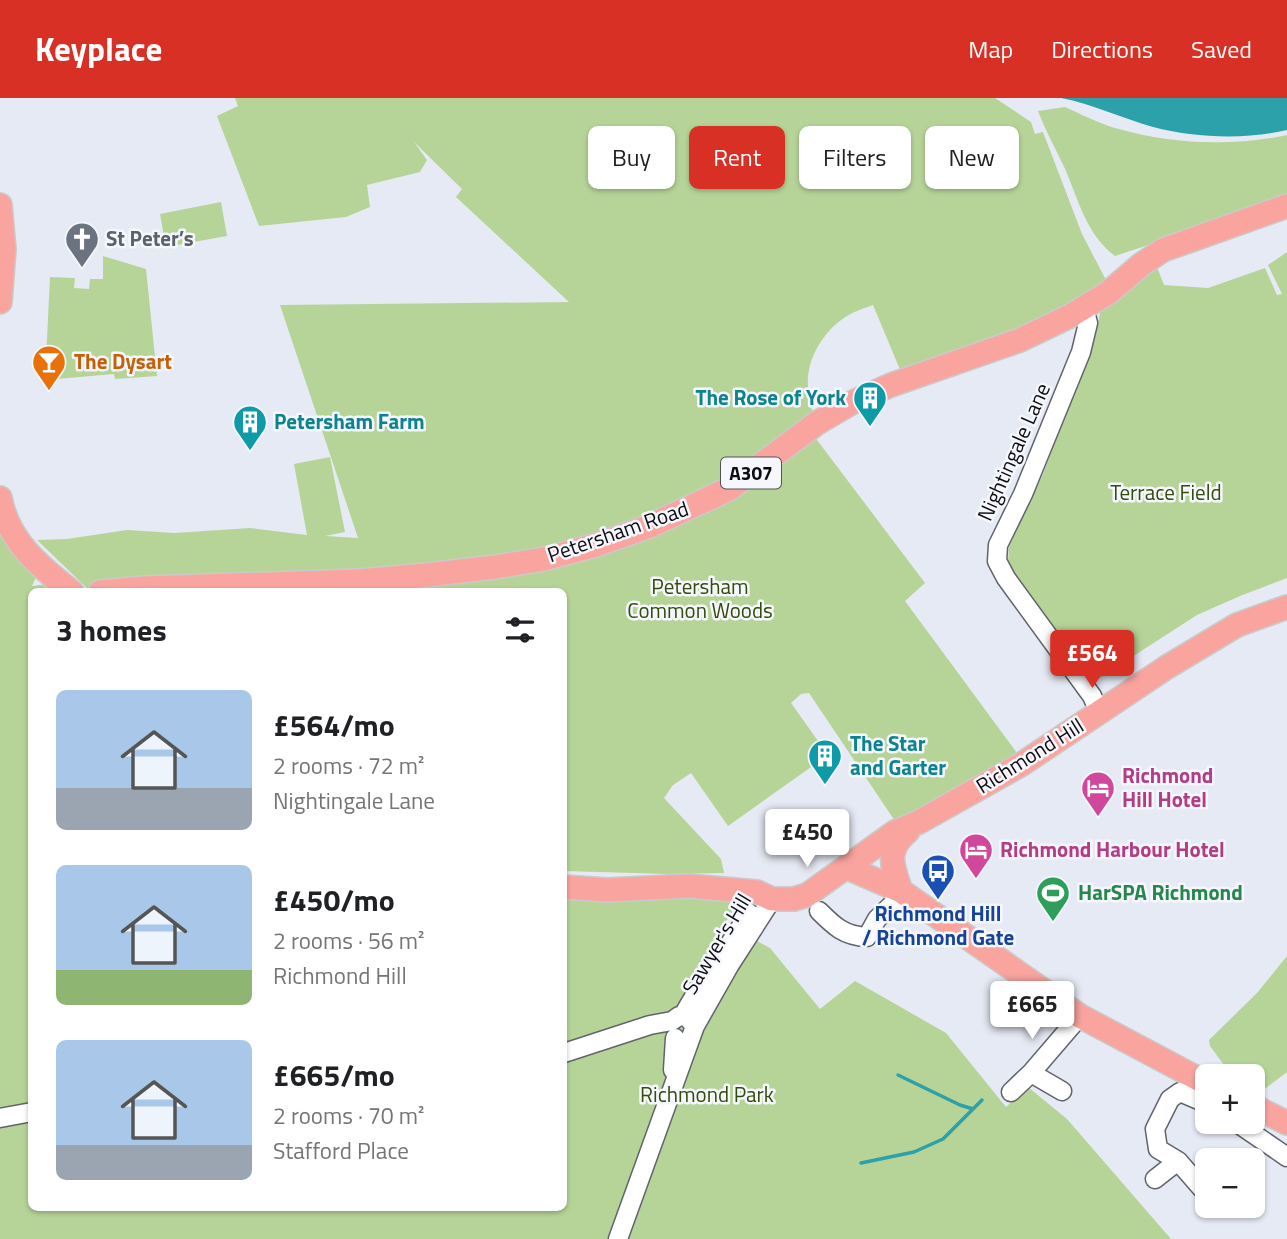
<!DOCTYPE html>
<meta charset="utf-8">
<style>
:root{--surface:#fff;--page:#f6f6f6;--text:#202124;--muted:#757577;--accent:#d93025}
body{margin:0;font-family:"Titillium Web",sans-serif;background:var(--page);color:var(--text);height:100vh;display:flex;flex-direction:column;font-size:26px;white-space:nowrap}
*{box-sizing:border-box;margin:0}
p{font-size:23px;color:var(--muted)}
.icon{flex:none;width:38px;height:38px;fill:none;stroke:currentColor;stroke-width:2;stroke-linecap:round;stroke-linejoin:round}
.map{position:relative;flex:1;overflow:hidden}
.panel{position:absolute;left:28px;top:490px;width:539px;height:623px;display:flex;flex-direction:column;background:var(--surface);border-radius:10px;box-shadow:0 2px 5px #0004}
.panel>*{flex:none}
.top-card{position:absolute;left:588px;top:28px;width:593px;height:63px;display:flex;gap:14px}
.controls{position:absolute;left:1195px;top:966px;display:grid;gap:14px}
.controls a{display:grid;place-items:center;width:70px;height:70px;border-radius:10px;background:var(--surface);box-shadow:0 2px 5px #0004;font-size:35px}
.price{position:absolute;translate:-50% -60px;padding:0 16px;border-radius:7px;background:#fff;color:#222;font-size:23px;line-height:46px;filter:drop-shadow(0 2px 4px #0008)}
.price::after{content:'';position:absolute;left:50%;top:42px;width:21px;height:16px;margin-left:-10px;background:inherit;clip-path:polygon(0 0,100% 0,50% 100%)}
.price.current{background:var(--accent);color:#fff}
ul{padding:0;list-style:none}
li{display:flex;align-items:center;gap:21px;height:175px;padding:0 28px}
li span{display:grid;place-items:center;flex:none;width:196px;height:140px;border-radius:10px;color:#555}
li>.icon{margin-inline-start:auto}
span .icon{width:84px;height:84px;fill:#fffc;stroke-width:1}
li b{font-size:30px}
h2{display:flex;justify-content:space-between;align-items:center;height:84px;padding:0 28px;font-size:30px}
.tag{padding:0 24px;border-radius:10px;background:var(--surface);box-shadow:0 2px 5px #0004;font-size:24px;line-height:63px}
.tag.current{background:var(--accent);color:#fff}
header{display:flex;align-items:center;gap:42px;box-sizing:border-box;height:98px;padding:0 35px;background:var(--accent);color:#fff}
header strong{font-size:33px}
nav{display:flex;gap:38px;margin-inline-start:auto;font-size:24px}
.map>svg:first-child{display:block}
.green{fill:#b6d498}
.water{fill:#2da1a9}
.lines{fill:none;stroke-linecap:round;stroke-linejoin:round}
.stream{stroke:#2da1a9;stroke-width:3.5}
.minor-casing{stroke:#61646c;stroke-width:21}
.major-casing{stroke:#cacaca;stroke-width:26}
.minor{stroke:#fff;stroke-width:18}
.major{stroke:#faa4a0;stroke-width:23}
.labels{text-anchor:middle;stroke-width:5;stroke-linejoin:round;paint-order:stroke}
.shield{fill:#f5f7fd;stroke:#525357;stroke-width:2}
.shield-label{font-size:19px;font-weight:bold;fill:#0c0d10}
.worship-label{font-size:21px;font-weight:bold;fill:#5b616d;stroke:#f5f7fd;text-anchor:start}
.food-label{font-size:21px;font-weight:bold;fill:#c56008;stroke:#f5f7fd;text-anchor:start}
.culture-label{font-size:21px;font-weight:bold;fill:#0d838f;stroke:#f5f7fd;text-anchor:start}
.street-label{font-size:21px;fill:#0c0d10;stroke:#f5f7fd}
.park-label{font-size:21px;fill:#334c0e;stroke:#f5f7fd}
.hotel-label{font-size:21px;font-weight:bold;fill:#b23c85;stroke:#f5f7fd;text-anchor:start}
.leisure-label{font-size:21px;font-weight:bold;fill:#27864d;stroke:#f5f7fd;text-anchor:start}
.transit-label{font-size:21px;font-weight:bold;fill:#164399;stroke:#f5f7fd}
</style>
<header>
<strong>Keyplace</strong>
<nav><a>Map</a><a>Directions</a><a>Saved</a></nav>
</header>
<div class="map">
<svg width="1287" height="1141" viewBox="0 0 1287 1141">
<rect width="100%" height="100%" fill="#e6eaf4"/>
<path class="green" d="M 235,0 L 995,0 L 1031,24 L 1035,36 L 1043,34 L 1082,136 L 1107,184 L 1074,204 L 1022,229 L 901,274 L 873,207 C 865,210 855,213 847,218 C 824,232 806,261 808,288 C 808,298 807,306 814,314 L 788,331 L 790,334 L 766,350 L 779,369 L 814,338 L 925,485 L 905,503 L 1017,655 L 897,726 L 809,595 L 801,596 L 791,605 L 828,657 L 728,728 L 691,675 L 673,687 L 664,700 L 721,761 L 724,775 L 667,776 L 564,773 L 564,494 L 90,493 L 37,442 L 67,441 L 127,432 L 175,435 L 250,430 L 307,437 L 294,366 L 330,359 L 345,434 L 325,438 L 358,440 L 280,207 L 569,204 L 456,99 L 462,91 L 414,44 L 427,62 L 420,74 L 367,87 L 370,109 L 346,119 L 259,128 L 217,18 L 238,8 Z
M 1065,9 C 1081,16 1098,25 1115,30 C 1171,46 1230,49 1287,37 L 1287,101 L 1115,158 C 1087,137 1079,104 1066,73 C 1057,53 1046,34 1038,13 Z
M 221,104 L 227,138 L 166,149 L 160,116 Z
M 1287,154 L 1287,480 L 1240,498 L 1197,517 L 1090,586 L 1008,467 L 1009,447 L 1043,376 L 1096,236 L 1101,210 L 1157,169 L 1164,187 L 1208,190 L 1265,170 L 1277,197 L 1282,196 L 1268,167 Z
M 103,158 L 146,171 L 157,278 L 115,281 L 114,276 L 45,282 L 50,179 L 75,180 L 74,190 L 89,191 L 90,181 L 103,181 Z
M 0,434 L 37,477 L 32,488 L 48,486 L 57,493 L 32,494 L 32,1110 L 564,1110 L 564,795 L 738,799 L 743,809 L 723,825 L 770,850 L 820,911 L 855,883 L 946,935 L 1006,1009 L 1028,989 L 1067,1021 L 1171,1141 L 0,1141 Z
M 1287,858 L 1287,974 L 1266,990 L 1257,977 L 1253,979 L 1232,978 L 1210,948 L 1209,942 L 1257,895 Z"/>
<path class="water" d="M 1061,0 L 1287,0 L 1287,32 C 1245,42 1195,40 1153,29 C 1122,20 1092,6 1061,0 Z"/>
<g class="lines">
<path class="stream" d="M 898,977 L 960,1007 L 973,1011
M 861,1065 L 914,1054 L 943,1041 L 982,1002"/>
<g class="minor-casing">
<path id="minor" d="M 1084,210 L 1088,225 L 1081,254 L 1023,396 L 998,447 L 997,463 L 1006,480 L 1092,598 L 1099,614
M 819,813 C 834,828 844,838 867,839 L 877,821 L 904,795
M 683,918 C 702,881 729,851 749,815
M 695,928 L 729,868 L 772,801
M 564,955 L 650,927 L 672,923 L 679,918 L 687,919 L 695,928 L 618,1141
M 673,972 L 675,940
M 1031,975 L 1062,993
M 1011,994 L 1031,975 L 1080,918
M 0,1020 L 32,1014
M 1236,1024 L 1287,1059
M 1155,1081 L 1178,1063
M 1205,1094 L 1178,1063 L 1158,1051 L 1155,1031 L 1170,1001 L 1180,994 L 1208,1006"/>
</g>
<g class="major-casing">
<path id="major" d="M 0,107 L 4,151 L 0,204
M 0,400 C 8,443 39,468 72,494
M 100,494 L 144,490 L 359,483 L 427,477 L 495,469 L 544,461 L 596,447 L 650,428 L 729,391 L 817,325 L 851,305 L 891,287 L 1020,242 L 1070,218 L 1108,195 L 1142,166 L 1163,152 L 1287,108
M 848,770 L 901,793 L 1080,918 L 1208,986
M 564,789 L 607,792 L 689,788 L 757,794 L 772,801 L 794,801 L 807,797 L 895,734 L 919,724 L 1022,666 L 1167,569 L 1237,527 L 1287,509
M 901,793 C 892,768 885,752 908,733
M 1253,1008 L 1287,1025"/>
</g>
<use href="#minor" class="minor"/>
<use href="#major" class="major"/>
</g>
<defs>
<g id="church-pin" transform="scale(1.75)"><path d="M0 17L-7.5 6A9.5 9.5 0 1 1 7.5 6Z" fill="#6b7280" stroke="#f5f7fd"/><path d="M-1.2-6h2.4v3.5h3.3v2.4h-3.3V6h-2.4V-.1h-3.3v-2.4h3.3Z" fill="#fff"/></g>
<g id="bar-pin" transform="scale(1.75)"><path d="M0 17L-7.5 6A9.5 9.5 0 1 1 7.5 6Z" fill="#e8710a" stroke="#f5f7fd"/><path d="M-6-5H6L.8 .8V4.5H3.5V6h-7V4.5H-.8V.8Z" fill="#fff"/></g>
<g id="building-pin" transform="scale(1.75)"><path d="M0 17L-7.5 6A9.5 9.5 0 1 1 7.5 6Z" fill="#0f9aa8" stroke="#f5f7fd"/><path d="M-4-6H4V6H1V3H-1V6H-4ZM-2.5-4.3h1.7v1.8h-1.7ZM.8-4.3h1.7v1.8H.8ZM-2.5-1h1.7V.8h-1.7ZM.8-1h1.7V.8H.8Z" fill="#fff"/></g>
<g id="hotel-pin" transform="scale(1.75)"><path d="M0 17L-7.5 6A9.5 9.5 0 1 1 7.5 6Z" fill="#d1479c" stroke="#f5f7fd"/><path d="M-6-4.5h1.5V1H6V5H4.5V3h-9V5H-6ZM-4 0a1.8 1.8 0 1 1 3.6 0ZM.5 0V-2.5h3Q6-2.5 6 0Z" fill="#fff"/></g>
<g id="bus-pin" transform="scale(1.75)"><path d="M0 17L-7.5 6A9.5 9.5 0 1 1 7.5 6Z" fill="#1a4fb4" stroke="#f5f7fd"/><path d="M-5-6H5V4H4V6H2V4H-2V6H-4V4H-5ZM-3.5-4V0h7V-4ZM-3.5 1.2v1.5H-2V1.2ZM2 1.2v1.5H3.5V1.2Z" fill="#fff"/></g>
<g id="stadium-pin" transform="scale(1.75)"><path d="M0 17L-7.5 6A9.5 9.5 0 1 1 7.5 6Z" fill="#2e9e5b" stroke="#f5f7fd"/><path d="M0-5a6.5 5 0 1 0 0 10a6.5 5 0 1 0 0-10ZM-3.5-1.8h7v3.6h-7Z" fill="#fff"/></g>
</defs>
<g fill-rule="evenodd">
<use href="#church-pin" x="82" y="141"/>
<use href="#bar-pin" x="49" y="264"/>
<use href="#building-pin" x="870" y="300"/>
<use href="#building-pin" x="250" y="324"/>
<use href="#building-pin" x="825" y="658"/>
<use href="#hotel-pin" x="1098" y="690"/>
<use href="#hotel-pin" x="976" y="752"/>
<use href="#bus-pin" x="938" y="773"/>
<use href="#stadium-pin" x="1053" y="795"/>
</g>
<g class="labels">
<rect class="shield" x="721" y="359.5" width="60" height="31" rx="5"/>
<g class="shield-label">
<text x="751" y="382">A307</text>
</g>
<g class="worship-label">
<text x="106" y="148">St Peter’s</text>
</g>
<g class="food-label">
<text x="74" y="271">The Dysart</text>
</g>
<g class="culture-label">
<text x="846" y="307" text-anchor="end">The Rose of York</text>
<text x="274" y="331">Petersham Farm</text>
<text x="850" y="653">The Star<tspan x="850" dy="24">and Garter</tspan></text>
</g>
<g class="street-label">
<text transform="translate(1014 354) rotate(-66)" y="7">Nightingale Lane</text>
<text transform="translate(618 434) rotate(-19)" y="7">Petersham Road</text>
<text transform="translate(1030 658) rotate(-32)" y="7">Richmond Hill</text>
<text transform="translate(717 846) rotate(-59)" y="7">Sawyer's Hill</text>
</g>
<g class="park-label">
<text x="1166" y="402">Terrace Field</text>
<text x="700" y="496">Petersham<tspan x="700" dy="24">Common Woods</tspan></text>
<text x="707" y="1004">Richmond Park</text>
</g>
<g class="hotel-label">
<text x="1122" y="685">Richmond<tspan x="1122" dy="24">Hill Hotel</tspan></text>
<text x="1000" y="759">Richmond Harbour Hotel</text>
</g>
<g class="leisure-label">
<text x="1078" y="802">HarSPA Richmond</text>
</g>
<g class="transit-label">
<text x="938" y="823">Richmond Hill<tspan x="938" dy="24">/ Richmond Gate</tspan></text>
</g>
</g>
</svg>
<div class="controls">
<a>+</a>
<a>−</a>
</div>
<b class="price current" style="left:1092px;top:592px">£564</b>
<b class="price" style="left:807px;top:771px">£450</b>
<b class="price" style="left:1032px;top:943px">£665</b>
<div class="top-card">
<a class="tag">Buy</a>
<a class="tag current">Rent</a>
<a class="tag">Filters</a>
<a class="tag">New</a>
</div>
<section class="panel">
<h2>3 homes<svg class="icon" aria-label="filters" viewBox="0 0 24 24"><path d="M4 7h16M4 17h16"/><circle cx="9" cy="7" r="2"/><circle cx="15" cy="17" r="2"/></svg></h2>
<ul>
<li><span style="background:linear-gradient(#a9c7e8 70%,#9aa5b1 0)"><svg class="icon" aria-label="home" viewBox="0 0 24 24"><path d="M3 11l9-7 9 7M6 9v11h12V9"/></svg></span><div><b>£564/mo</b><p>2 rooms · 72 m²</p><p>Nightingale Lane</p></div></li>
<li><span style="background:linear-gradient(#a9c7e8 75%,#8fb573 0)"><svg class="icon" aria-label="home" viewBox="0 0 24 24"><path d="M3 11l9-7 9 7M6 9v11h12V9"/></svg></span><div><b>£450/mo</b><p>2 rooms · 56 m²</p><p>Richmond Hill</p></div></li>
<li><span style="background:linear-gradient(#a9c7e8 75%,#9aa5b1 0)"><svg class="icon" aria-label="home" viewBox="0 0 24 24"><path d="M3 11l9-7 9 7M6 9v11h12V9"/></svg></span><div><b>£665/mo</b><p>2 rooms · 70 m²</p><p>Stafford Place</p></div></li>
</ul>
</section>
</div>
